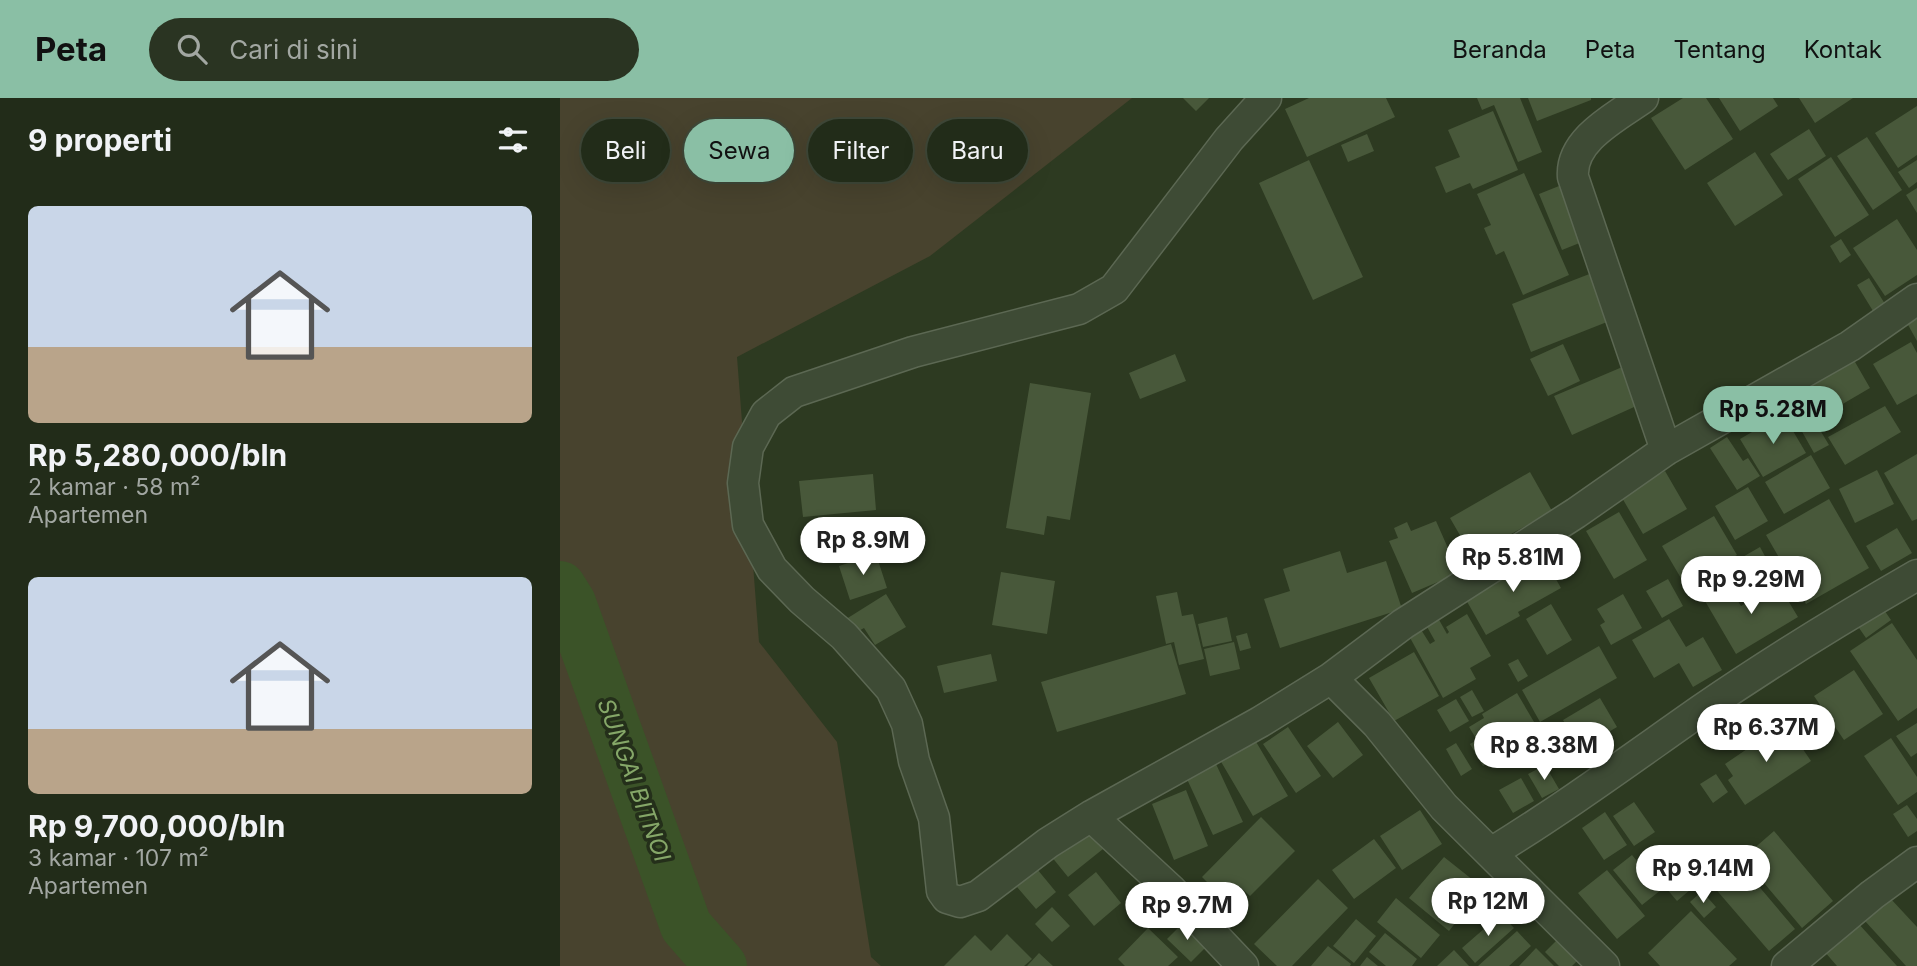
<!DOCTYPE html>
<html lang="id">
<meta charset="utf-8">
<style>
:root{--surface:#222c19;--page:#2a3422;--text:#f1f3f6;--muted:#a2a7a2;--line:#3f4838;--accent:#8abfa5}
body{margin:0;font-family:Inter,sans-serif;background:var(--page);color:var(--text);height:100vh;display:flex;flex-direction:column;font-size:26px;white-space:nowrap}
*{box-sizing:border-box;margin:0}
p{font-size:23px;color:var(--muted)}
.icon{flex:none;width:38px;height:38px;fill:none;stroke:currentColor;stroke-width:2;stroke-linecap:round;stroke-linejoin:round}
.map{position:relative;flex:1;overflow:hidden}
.drawer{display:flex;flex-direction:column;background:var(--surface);width:560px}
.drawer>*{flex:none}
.banner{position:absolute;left:21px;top:21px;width:665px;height:63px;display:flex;gap:14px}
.price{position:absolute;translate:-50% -60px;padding:0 16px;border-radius:24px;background:#fff;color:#222;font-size:23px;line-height:46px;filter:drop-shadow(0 2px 4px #0008)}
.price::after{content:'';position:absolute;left:50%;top:42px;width:21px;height:16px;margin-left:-10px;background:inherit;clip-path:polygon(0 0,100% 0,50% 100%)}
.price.current{background:var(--accent);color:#111}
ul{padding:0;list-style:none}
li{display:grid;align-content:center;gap:14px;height:371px;padding:0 28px}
li span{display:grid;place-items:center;height:217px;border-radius:10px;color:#555}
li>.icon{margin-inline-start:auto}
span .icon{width:126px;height:126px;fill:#fffc;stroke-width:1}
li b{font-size:30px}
h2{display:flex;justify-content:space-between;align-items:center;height:84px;padding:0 28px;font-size:30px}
.pill{padding:0 24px;border-radius:32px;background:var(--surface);box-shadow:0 7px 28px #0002,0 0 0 2px var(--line);font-size:24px;line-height:63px}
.pill.current{background:var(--accent);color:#111}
header{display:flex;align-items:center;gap:42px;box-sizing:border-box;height:98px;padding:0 35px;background:var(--accent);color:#111}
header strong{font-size:33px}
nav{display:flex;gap:38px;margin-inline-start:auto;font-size:24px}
.search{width:490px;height:63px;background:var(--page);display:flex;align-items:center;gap:18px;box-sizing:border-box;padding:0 24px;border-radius:38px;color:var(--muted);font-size:26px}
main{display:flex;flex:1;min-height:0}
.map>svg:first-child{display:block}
.green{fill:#48432e}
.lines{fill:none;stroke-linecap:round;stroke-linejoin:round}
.river{stroke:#3b5328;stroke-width:52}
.building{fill:#48583a}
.street-casing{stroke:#5c6853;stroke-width:33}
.street{stroke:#3e4b35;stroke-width:30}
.labels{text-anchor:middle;stroke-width:7;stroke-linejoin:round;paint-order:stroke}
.water-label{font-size:23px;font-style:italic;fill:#85a768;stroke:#242f1a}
</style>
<header>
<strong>Peta</strong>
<div class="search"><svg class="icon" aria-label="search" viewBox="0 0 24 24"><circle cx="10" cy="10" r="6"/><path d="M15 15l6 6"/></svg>Cari di sini</div>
<nav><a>Beranda</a><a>Peta</a><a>Tentang</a><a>Kontak</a></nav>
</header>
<main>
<section class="drawer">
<h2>9 properti<svg class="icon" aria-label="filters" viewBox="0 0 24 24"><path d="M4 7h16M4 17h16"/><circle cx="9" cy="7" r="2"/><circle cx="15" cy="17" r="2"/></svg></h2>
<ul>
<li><span style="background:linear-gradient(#c9d6e8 65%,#b9a48a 0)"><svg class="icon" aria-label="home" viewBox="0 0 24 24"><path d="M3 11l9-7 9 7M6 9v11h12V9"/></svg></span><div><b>Rp 5,280,000/bln</b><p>2 kamar · 58 m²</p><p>Apartemen</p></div></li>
<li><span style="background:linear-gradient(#c9d6e8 70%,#b9a48a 0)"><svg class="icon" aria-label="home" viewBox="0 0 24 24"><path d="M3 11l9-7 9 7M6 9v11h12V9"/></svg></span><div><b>Rp 9,700,000/bln</b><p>3 kamar · 107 m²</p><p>Apartemen</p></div></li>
</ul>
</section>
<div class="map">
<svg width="1357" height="868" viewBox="0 0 1357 868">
<rect width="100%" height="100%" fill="#2d3a21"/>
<path class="green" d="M 0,0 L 572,0 L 370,158 L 177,259 L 199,544 L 277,644 L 311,859 L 321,868 L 0,868 Z"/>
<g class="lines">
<path class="river" d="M 0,489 L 10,505 L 126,828 L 161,868"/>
</g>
<path class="building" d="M 623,0 L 649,0 L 636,13 Z
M 749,0 L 826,0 L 835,19 L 747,59 L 725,11 Z
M 917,0 L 960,0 L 982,54 L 958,64 L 934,7 L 922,12 Z
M 968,0 L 1031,0 L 1031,2 L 977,23 Z
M 1123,0 L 1146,0 L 1173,41 L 1125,72 L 1091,20 Z
M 1159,0 L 1213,0 L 1218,8 L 1180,33 Z
M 1239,0 L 1293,0 L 1255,25 Z
M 1357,8 L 1357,57 L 1338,70 L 1315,35 Z
M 933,13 L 958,72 L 913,91 L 910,85 L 886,95 L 875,69 L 900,59 L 888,32 Z
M 1249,31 L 1266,58 L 1228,82 L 1210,56 Z
M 807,36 L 814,53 L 788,64 L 781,47 Z
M 1307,39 L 1342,92 L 1313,112 L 1277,58 Z
M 1195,54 L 1223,97 L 1175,128 L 1147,85 Z
M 1271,59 L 1309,117 L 1275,139 L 1238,81 Z
M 749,62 L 803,179 L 753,202 L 699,85 Z
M 1357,62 L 1357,84 L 1349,90 L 1338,74 Z
M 964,75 L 1009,177 L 963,197 L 944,153 L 936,157 L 924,130 L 931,127 L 917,96 Z
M 1004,86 L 1027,142 L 1002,152 L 979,96 Z
M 1357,90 L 1357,115 L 1346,97 Z
M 1337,121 L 1357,152 L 1357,177 L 1325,198 L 1293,150 Z
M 1281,141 L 1291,157 L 1280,165 L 1270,148 Z
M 1032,175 L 1052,222 L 971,254 L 952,206 Z
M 1309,180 L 1325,206 L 1313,213 L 1297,187 Z
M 1357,220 L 1357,243 L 1347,225 Z
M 1351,244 L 1357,255 L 1357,296 L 1337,307 L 1313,266 Z
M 1003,246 L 1020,283 L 988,298 L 970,261 Z
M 615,256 L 626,283 L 580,301 L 569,275 Z
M 1291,257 L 1310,290 L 1257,321 L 1237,288 Z
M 1067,267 L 1083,305 L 1012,337 L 994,298 Z
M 470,285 L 531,295 L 510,422 L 487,418 L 484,437 L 446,430 Z
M 1325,308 L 1341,334 L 1285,367 L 1268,339 Z
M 1223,316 L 1246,355 L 1203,379 L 1180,341 Z
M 1254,322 L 1269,347 L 1254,355 L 1240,330 Z
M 1167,339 L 1183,363 L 1188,360 L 1200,378 L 1177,392 L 1150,350 Z
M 1357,356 L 1357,421 L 1352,423 L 1324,375 Z
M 1251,357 L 1270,390 L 1224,416 L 1205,384 Z
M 1317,372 L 1334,406 L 1295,425 L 1279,391 Z
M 1105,373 L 1127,411 L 1083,436 L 1061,398 Z
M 970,374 L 992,413 L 912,458 L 890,420 Z
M 313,376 L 316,412 L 243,419 L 239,383 Z
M 1188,389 L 1208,423 L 1175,442 L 1155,408 Z
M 1269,401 L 1309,470 L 1246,506 L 1206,437 Z
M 1059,414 L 1087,462 L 1054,481 L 1026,433 Z
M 1154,418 L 1177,457 L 1125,487 L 1102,448 Z
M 876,423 L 899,475 L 852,495 L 829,443 L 838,440 L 834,430 L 847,424 L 851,433 Z
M 1337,430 L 1352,455 L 1321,473 L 1306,448 Z
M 1200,449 L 1214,475 L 1181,494 L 1167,468 Z
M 780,453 L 787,475 L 826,463 L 842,511 L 720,550 L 704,501 L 730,493 L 723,471 Z
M 981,455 L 1001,490 L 958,514 L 960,518 L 926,537 L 905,500 Z
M 316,456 L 327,490 L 290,502 L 279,468 Z
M 441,474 L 495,483 L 487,536 L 432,527 Z
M 1108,481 L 1123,508 L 1102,520 L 1086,493 Z
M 1218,486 L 1238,519 L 1176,556 L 1145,503 L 1169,489 L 1181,508 Z
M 1139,487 L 1145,497 L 1135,502 L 1130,492 Z
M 617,494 L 622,518 L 633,516 L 644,561 L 619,567 L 614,544 L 606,546 L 596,498 Z
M 326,496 L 346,529 L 315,547 L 304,530 L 291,537 L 283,523 Z
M 1063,496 L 1082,530 L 1051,547 L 1040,527 L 1045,524 L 1037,511 Z
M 991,506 L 1012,542 L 987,557 L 966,521 Z
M 1322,509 L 1331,522 L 1306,540 L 1297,527 Z
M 907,516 L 931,558 L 910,570 L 916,581 L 883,600 L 848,536 L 860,530 L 870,546 L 875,543 L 866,527 L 878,520 L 887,536 L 889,534 L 886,529 Z
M 667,519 L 672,543 L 643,549 L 638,526 Z
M 1109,521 L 1126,549 L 1143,539 L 1162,572 L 1133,589 L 1119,565 L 1094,580 L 1072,542 Z
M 1332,525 L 1357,562 L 1357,610 L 1338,623 L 1290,553 Z
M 687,535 L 691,550 L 680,553 L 676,538 Z
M 674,544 L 680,571 L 650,578 L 644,551 Z
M 611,546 L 626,596 L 497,634 L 481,584 Z
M 1039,548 L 1057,580 L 980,624 L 962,592 Z
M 854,554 L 879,598 L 834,623 L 809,580 Z
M 431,556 L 437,583 L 384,595 L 377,568 Z
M 958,561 L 968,578 L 958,584 L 948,566 Z
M 1294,572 L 1323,616 L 1284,642 L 1254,598 Z
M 912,592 L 924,613 L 912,619 L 900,599 Z
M 957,595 L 977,629 L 932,655 L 936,661 L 923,668 L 910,646 L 917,642 L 909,629 L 924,620 L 922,616 Z
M 1040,600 L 1057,629 L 1020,651 L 1003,622 Z
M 896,601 L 909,623 L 890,634 L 877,612 Z
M 1173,604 L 1188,625 L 1161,643 L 1147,622 Z
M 778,624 L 803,657 L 773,680 L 747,648 Z
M 1225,625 L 1251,663 L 1185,707 L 1168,682 L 1173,678 L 1165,666 Z
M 1357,625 L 1357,655 L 1351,659 L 1336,638 Z
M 728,629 L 761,678 L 736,695 L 703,646 Z
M 1331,640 L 1357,679 L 1357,694 L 1338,707 L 1304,658 Z
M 695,642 L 728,698 L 693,718 L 660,662 Z
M 896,645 L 912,671 L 901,678 L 886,651 Z
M 656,666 L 683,724 L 653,737 L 626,679 Z
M 985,667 L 999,691 L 982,700 L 968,676 Z
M 1156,676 L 1168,694 L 1153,705 L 1140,686 Z
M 961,680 L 974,703 L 953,715 L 939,692 Z
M 626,692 L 648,748 L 614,762 L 592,706 Z
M 1074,704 L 1095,734 L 1074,748 L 1053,718 Z
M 1347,707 L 1357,721 L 1357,733 L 1348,739 L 1333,716 Z
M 860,712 L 882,746 L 842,772 L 820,738 Z
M 1045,714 L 1067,747 L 1044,762 L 1022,730 Z
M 701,719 L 735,753 L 690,798 L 679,788 L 665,802 L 642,779 Z
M 526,730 L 543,751 L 508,779 L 491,758 Z
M 1214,733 L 1273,803 L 1242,830 L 1183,760 Z
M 814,741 L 836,770 L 794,801 L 772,772 Z
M 1072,757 L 1101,792 L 1082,807 L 1053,772 Z
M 884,759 L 923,790 L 889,833 L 849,800 Z
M 1174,759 L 1235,831 L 1209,853 L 1147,781 Z
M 1116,760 L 1137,786 L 1117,803 L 1095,777 Z
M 477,771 L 496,794 L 476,811 L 457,789 Z
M 1047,772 L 1085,818 L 1057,841 L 1018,795 Z
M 536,774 L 561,805 L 534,828 L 508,797 Z
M 758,781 L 788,810 L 732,868 L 717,868 L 694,846 Z
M 1142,793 L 1156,809 L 1144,820 L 1130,804 Z
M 836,800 L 880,837 L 861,860 L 817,824 Z
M 1330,800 L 1357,829 L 1357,868 L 1346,868 L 1305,823 Z
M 492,809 L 510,828 L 492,844 L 475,826 Z
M 1131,813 L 1177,861 L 1169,868 L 1100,868 L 1088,855 Z
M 941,816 L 954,830 L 915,865 L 902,850 Z
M 796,821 L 816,838 L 794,865 L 773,848 Z
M 1297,824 L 1337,868 L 1277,868 L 1264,853 Z
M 623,825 L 647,848 L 631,864 L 607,841 Z
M 588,830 L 618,859 L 608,868 L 565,868 L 558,861 Z
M 957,833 L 971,848 L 949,868 L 918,868 Z
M 825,835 L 857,861 L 852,868 L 826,868 L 809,854 Z
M 447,836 L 472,861 L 464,868 L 384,868 L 415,837 L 431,853 Z
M 1001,838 L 1021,859 L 1012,868 L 999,868 L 985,854 Z
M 768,848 L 791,866 L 790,868 L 751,868 Z
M 976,850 L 994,868 L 959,868 Z
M 894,852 L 909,868 L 877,868 Z
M 479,855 L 493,868 L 467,868 Z
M 807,859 L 818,868 L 800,868 Z"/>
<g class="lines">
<g class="street-casing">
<path id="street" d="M 706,0 L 669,41 L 554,191 L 519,211 L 353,254 L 234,294 L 206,316 L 188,349 L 183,385 L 188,427 L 212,471 L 242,502 L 284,538 L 331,591 L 347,626 L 354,663 L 374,720 L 382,793 L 387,800 L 400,804 L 418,798 L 488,745 L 531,718 L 700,624 L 771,580 L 843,526 L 1016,415 L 1106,352 L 1290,248 L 1357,201
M 1083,0 C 1056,19 1010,42 1013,79 L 1106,352
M 771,580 L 817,626 L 884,709 L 1044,868
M 531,718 L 611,792 L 683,868
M 931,755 C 1003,711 1071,661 1141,612 C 1211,564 1284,519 1357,477
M 1227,868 L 1312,797 L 1357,764"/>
</g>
<use href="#street" class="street"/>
</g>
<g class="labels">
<g class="water-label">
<text transform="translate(74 682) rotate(70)" y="8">SUNGAI BITNOI</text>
</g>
</g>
</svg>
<b class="price current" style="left:1213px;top:348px">Rp 5.28M</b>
<b class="price" style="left:303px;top:479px">Rp 8.9M</b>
<b class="price" style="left:953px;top:496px">Rp 5.81M</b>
<b class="price" style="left:1191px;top:518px">Rp 9.29M</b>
<b class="price" style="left:1206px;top:666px">Rp 6.37M</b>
<b class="price" style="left:984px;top:684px">Rp 8.38M</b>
<b class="price" style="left:1143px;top:807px">Rp 9.14M</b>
<b class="price" style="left:928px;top:840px">Rp 12M</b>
<b class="price" style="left:627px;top:844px">Rp 9.7M</b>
<div class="banner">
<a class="pill">Beli</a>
<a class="pill current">Sewa</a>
<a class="pill">Filter</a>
<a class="pill">Baru</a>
</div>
</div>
</main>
